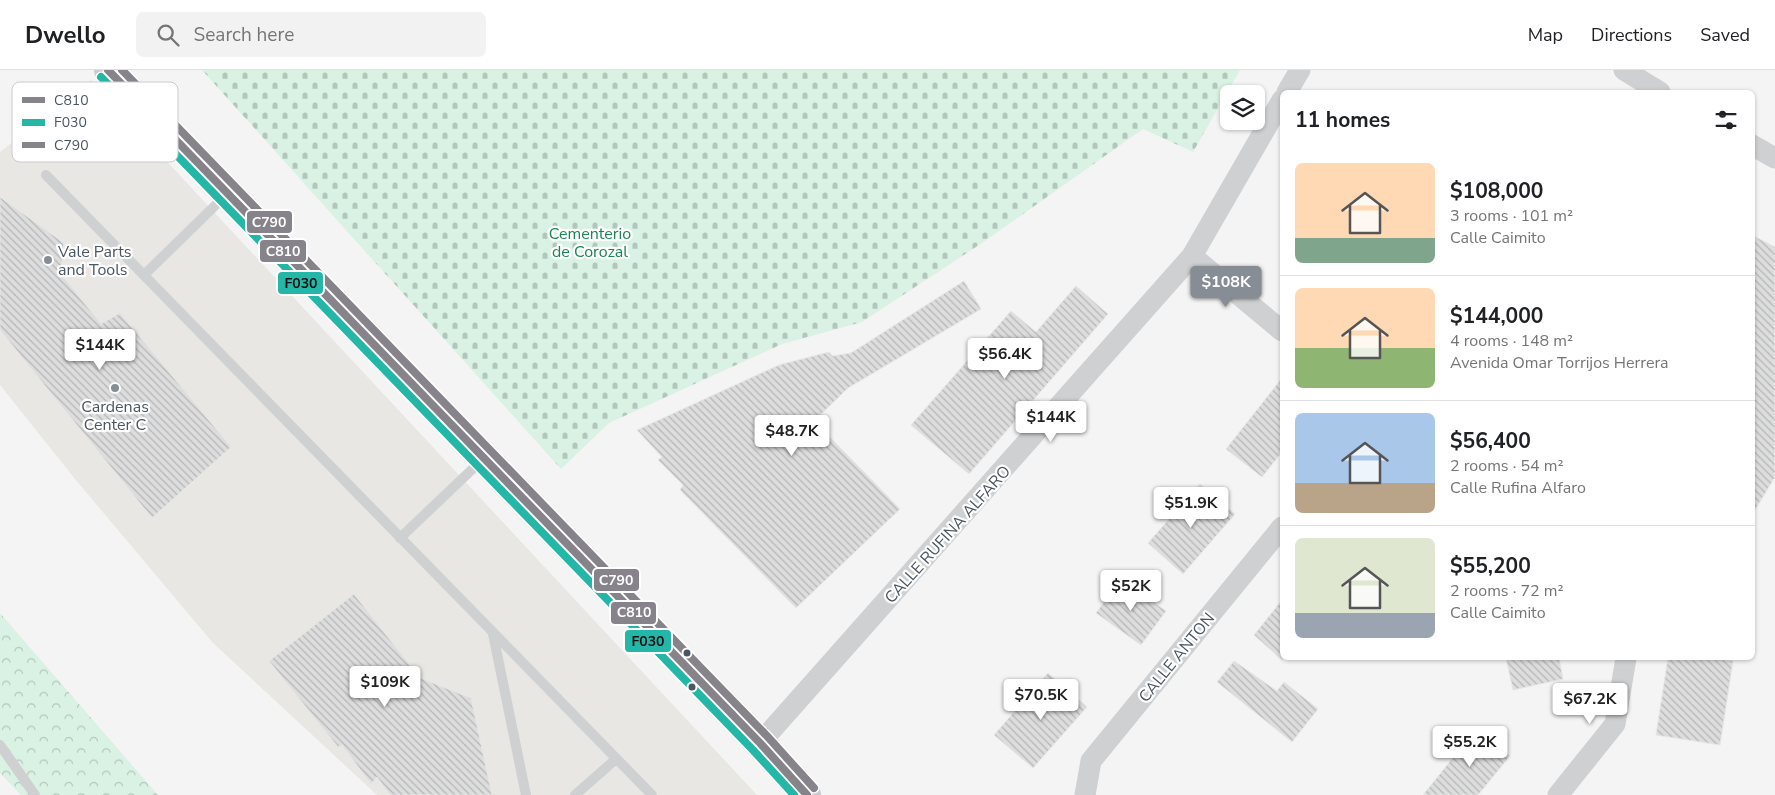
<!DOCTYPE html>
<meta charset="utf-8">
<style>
:root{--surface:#fff;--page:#f2f2f2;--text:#202124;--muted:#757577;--line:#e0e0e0;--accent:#868d94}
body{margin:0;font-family:"Nunito Sans",sans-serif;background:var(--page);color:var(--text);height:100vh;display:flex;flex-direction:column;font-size:19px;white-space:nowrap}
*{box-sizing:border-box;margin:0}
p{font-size:16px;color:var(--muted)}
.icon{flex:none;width:28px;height:28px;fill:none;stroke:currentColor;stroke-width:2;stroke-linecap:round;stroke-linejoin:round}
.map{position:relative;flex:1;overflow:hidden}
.panel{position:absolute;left:1280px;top:20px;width:475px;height:570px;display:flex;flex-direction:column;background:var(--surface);border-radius:8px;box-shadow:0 1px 4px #0004}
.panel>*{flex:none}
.controls{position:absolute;left:1220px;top:15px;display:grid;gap:10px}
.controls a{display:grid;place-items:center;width:45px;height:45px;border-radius:8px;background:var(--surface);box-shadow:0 1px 4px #0004;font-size:25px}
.price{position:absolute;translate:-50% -42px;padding:0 11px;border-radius:5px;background:#fff;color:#222;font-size:16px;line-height:32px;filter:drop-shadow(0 1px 2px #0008)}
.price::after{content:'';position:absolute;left:50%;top:30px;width:15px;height:11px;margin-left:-8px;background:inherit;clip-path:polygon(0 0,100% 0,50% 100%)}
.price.on{background:var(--accent);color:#fff}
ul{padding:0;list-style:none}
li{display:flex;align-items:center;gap:15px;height:125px;padding:0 15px}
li+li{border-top:1px solid var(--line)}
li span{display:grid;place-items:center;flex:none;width:140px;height:100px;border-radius:8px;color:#555}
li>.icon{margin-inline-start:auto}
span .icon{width:60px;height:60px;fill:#fffc;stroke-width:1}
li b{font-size:21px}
h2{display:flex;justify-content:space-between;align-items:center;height:60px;padding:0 15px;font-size:21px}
header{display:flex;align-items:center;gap:30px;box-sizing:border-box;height:70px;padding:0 25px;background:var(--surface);border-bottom:1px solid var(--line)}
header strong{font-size:24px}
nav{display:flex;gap:28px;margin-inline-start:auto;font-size:18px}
.search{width:350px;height:45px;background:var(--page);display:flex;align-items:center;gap:12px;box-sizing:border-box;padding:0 18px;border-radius:8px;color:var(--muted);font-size:19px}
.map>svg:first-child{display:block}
.commercial{fill:#e8e7e3}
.forest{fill:url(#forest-crowns)}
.cemetery{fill:url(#cemetery-stones)}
.building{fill:url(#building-back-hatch);stroke:#e5e6e7}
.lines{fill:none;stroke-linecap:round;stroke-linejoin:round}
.lane{stroke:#ced0d2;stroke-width:10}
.street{stroke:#ced0d2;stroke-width:21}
.primary{stroke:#caced1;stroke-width:28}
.bus-1-casing{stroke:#fff;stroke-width:11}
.bus-2-casing{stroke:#fff;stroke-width:11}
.bus-3-casing{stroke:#fff;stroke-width:11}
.bus-1{stroke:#87838a;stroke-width:8}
.bus-2{stroke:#24b7a8;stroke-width:8}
.bus-3{stroke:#87838a;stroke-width:8}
.poi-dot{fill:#868d94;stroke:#fff;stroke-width:2}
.bus-dot{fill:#4a5661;stroke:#fff;stroke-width:2}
.labels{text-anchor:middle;stroke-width:4.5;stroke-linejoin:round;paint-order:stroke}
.park-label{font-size:16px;fill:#17864f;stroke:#fff}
.poi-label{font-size:16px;fill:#4a5661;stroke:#fff;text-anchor:start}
.street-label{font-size:16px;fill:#4a5661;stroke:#fff}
.key{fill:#fff;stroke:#c9ccd0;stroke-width:1}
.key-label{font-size:14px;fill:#4a5661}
.line-badge{stroke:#fff;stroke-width:2}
.badge-label{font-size:14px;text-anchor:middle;font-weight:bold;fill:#fff}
.pale-badge-label{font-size:14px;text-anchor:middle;font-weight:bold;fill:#111}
</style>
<header>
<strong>Dwello</strong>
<div class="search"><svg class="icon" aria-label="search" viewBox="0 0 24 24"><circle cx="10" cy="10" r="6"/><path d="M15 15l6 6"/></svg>Search here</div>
<nav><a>Map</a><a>Directions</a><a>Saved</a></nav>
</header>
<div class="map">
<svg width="1775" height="725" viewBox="0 0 1775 725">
<defs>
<pattern id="forest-crowns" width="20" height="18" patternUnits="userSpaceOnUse" patternTransform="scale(1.25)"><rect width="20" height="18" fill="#d9f2e3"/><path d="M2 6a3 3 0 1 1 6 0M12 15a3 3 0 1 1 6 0" fill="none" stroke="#b2c7bb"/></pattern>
<pattern id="cemetery-stones" width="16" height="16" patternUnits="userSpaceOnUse" patternTransform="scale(1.25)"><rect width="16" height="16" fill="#d9f2e3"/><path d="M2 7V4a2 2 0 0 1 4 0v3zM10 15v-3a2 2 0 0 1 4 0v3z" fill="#b2c7bb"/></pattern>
<pattern id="building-back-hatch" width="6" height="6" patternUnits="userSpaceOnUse" patternTransform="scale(1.25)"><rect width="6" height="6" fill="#ddddde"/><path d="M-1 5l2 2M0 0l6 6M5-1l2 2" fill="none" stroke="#b5b6b7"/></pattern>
</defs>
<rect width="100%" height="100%" fill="#f4f4f4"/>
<path class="commercial" d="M 91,10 L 757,725 L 377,725 L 213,573 L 75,409 L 0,315 L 0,82 Z"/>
<path class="forest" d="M 0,543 L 158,725 L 21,725 L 0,703 Z"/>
<path class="cemetery" d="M 202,0 L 1240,0 L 1193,82 L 1143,59 L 982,173 L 862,252 L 782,274 L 609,353 L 561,399 Z"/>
<path class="building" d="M 0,127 L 64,173 L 61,204 L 101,254 L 120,243 L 231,377 L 152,448 L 0,260 Z
M 1752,165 L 1775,177 L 1775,407 L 1752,445 Z
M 964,211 L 981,239 L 848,318 L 814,351 L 900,439 L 796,538 L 680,420 L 683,415 L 658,390 L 662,387 L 637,360 L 779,295 L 829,282 L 833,286 L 851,283 Z
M 1076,216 L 1108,244 L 969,404 L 911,355 L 1011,241 L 1036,262 Z
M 1282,308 L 1282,382 L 1262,407 L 1226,379 Z
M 1200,414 L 1235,444 L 1183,504 L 1148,473 Z
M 1121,509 L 1166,541 L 1141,575 L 1096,543 Z
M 354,524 L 420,608 L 471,628 L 492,725 L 390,725 L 377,707 L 371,714 L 342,675 L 338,677 L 269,591 Z
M 1282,530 L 1282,590 L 1254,565 Z
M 1506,588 L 1559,588 L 1563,609 L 1513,620 Z
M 1668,588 L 1711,588 L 1733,591 L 1720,675 L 1656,665 Z
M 1234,591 L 1277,621 L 1284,612 L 1318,639 L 1292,672 L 1217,612 Z
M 1048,603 L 1087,637 L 1033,698 L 994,665 Z
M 1476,659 L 1510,686 L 1478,725 L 1423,725 Z"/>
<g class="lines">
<path class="lane" d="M 46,105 L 652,725
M 144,205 L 227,124
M 400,468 L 483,389
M 493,564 L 526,725
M 0,675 L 35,725
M 575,725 L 616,689"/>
<path class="street" d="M 1624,0 L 1660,22
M 1287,22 L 1300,0
M 1752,75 L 1775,88
M 1192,186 L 1282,261
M 760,673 L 1192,186 L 1282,30
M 1085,725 L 1091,691 L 1282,457
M 1558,725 L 1615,654 L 1626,588"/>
<path class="primary" d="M 108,0 L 760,673 L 807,725"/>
<g class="bus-1-casing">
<path id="bus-1" d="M 108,0 L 760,673 L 807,725"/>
</g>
<g class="bus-2-casing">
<path id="bus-2" d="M 101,7 L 753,680 L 794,725"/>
</g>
<g class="bus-3-casing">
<path id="bus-3" d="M 122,0 L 767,666 L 814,718"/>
</g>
<use href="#bus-1" class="bus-1"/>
<use href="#bus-2" class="bus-2"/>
<use href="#bus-3" class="bus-3"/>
</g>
<g class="poi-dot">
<circle cx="48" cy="190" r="5"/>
<circle cx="115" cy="318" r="5"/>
</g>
<g class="bus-dot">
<circle cx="687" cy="583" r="4.5"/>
<circle cx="692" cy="617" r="4.5"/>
</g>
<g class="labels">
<g class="park-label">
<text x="590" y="169">Cementerio<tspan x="590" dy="18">de Corozal</tspan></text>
</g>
<g class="poi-label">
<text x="58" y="187">Vale Parts<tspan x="58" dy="18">and Tools</tspan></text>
<text x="115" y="342" text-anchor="middle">Cardenas<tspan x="115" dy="18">Center C</tspan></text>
</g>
<g class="street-label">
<text transform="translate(947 464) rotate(-48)" y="6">CALLE RUFINA ALFARO</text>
<text transform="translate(1176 587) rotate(-51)" y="6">CALLE ANTON</text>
</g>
</g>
<rect x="12" y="12" width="166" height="80" rx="8" class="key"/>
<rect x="22" y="27" width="23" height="6" fill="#87838a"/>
<rect x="22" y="49" width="23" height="7" fill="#24b7a8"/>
<rect x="22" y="72" width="23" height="6" fill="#87838a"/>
<g class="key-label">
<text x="54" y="35">C810</text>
<text x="54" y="57">F030</text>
<text x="54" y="80">C790</text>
</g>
<g class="line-badge">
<rect x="246" y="140" width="47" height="24" rx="5" fill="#87838a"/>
<rect x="259" y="169" width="48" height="24" rx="5" fill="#87838a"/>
<rect x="277" y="201" width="47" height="24" rx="5" fill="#24b7a8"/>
<rect x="593" y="498" width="47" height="24" rx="5" fill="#87838a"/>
<rect x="610" y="531" width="47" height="24" rx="5" fill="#87838a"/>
<rect x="624" y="559" width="48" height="24" rx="5" fill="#24b7a8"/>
</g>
<g class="badge-label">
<text x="269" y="157">C790</text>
<text x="283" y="186">C810</text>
<text x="616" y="515">C790</text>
<text x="634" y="547">C810</text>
</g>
<g class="pale-badge-label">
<text x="301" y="218">F030</text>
<text x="648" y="576">F030</text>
</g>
</svg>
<div class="controls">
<a><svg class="icon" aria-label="layers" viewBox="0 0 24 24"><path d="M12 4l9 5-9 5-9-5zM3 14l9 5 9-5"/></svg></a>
</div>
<b class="price on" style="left:1226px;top:238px">$108K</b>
<b class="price" style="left:100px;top:301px">$144K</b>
<b class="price" style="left:1005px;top:310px">$56.4K</b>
<b class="price" style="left:1051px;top:373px">$144K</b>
<b class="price" style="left:792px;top:387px">$48.7K</b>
<b class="price" style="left:1191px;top:459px">$51.9K</b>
<b class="price" style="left:1131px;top:542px">$52K</b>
<b class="price" style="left:385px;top:638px">$109K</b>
<b class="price" style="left:1041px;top:651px">$70.5K</b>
<b class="price" style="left:1590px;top:655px">$67.2K</b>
<b class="price" style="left:1470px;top:698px">$55.2K</b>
<section class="panel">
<h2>11 homes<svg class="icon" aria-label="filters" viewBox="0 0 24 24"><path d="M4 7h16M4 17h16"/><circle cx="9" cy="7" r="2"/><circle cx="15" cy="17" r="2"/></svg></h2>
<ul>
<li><span style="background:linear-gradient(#ffd9b3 75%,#7fa58c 0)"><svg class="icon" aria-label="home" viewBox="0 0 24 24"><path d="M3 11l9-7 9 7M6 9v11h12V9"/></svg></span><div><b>$108,000</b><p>3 rooms · 101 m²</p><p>Calle Caimito</p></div></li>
<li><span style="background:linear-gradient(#ffd9b3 60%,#8fb573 0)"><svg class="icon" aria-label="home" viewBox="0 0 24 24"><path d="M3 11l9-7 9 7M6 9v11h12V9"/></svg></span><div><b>$144,000</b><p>4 rooms · 148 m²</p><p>Avenida Omar Torrijos Herrera</p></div></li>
<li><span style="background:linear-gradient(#a9c7e8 70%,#b9a48a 0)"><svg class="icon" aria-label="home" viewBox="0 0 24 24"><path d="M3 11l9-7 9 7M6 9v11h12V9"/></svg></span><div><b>$56,400</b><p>2 rooms · 54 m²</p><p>Calle Rufina Alfaro</p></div></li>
<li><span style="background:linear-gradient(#dfe7d0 75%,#9aa5b1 0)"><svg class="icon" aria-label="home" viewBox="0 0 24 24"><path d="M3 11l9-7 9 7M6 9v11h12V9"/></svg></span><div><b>$55,200</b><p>2 rooms · 72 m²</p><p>Calle Caimito</p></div></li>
</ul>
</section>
</div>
